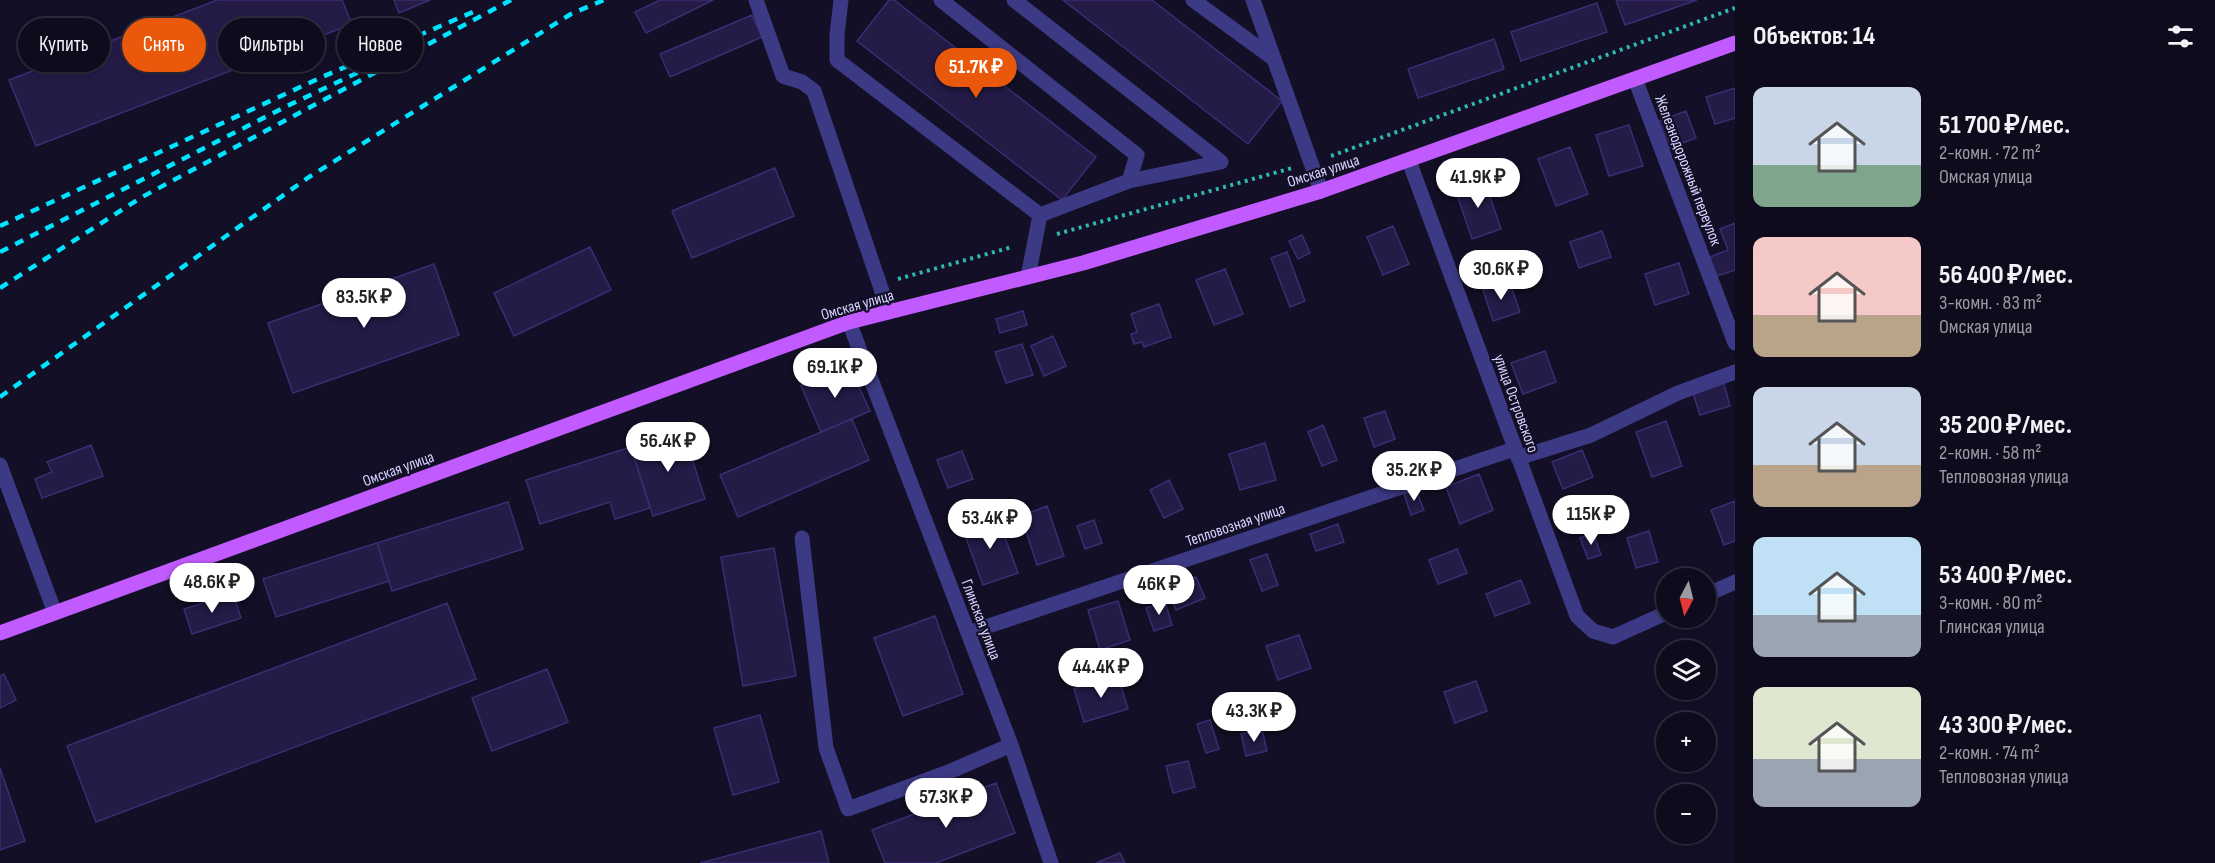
<!DOCTYPE html>
<html lang="ru">
<meta charset="utf-8">
<style>
:root{--surface:#0e0b1c;--page:#1c1929;--text:#f1f3f6;--muted:#9b9ba3;--line:#2e2b3b;--accent:#ea580c}
body{margin:0;font-family:"Sofia Sans Condensed",sans-serif;background:var(--page);color:var(--text);height:100vh;display:flex;flex-direction:column;font-size:22px;white-space:nowrap}
*{box-sizing:border-box;margin:0}
p{font-size:20px;color:var(--muted)}
.icon{flex:none;width:33px;height:33px;fill:none;stroke:currentColor;stroke-width:2;stroke-linecap:round;stroke-linejoin:round}
.map{position:relative;flex:1;overflow:hidden}
.details{display:flex;flex-direction:column;background:var(--surface);width:480px}
.details>*{flex:none}
.banner{position:absolute;left:18px;top:18px;width:570px;height:54px;display:flex;gap:12px}
.needle{width:39px;rotate:187deg}
.tools{position:absolute;left:1656px;top:568px;display:grid;gap:12px}
.tools a{display:grid;place-items:center;width:60px;height:60px;border-radius:50%;background:var(--surface);box-shadow:0 3px 9px #0003,0 0 0 2px var(--line);font-size:30px}
.price{position:absolute;translate:-50% -51px;padding:0 14px;border-radius:21px;background:#fff;color:#222;font-size:20px;line-height:39px;filter:drop-shadow(0 2px 3px #0008)}
.price::after{content:'';position:absolute;left:50%;top:36px;width:18px;height:14px;margin-left:-9px;background:inherit;clip-path:polygon(0 0,100% 0,50% 100%)}
.price.active{background:var(--accent);color:#fff}
ul{padding:0;list-style:none}
li{display:flex;align-items:center;gap:18px;height:150px;padding:0 18px}
li span{display:grid;place-items:center;flex:none;width:168px;height:120px;border-radius:12px;color:#555}
li>.icon{margin-inline-start:auto}
span .icon{width:72px;height:72px;fill:#fffc;stroke-width:1}
li b{font-size:26px}
h2{display:flex;justify-content:space-between;align-items:center;height:72px;padding:0 18px;font-size:26px}
.chip{padding:0 21px;border-radius:27px;background:var(--surface);box-shadow:0 3px 9px #0003,0 0 0 2px var(--line);font-size:21px;line-height:54px}
.chip.active{background:var(--accent);color:#fff}
main{display:flex;flex:1;min-height:0}
.map>svg:first-child{display:block}
.building{fill:#241b47;stroke:#3b2d73;stroke-width:1.5}
.lines{fill:none;stroke-linecap:round;stroke-linejoin:round}
.path{stroke:#2fb8b0;stroke-width:4;stroke-dasharray:3 4.5;stroke-linecap:butt}
.minor{stroke:#3d3a85;stroke-width:15}
.major{stroke:#c25bff;stroke-width:15}
.rail{stroke:#00e5ff;stroke-width:4.5;stroke-dasharray:9 8;stroke-linecap:butt}
.labels{text-anchor:middle;stroke-width:4.5;stroke-linejoin:round;paint-order:stroke}
.street-label{font-size:16px;fill:#d9d4ff;stroke:#130f26}
</style>
<main>
<div class="map">
<svg width="1735" height="863" viewBox="0 0 1735 863">
<rect width="100%" height="100%" fill="#130f26"/>
<path class="building" d="M 217,0 L 342,0 L 352,24 L 36,146 L 9,80 Z
M 394,0 L 430,0 L 399,13 Z
M 660,0 L 713,0 L 646,33 L 635,12 Z
M 889,0 L 894,0 L 1096,157 L 1062,200 L 857,41 Z
M 1063,0 L 1152,0 L 1282,101 L 1248,144 Z
M 1616,0 L 1697,0 L 1625,25 Z
M 1597,3 L 1607,32 L 1521,61 L 1511,32 Z
M 752,15 L 762,37 L 670,77 L 660,54 Z
M 1494,39 L 1504,69 L 1418,98 L 1408,69 Z
M 1735,88 L 1735,118 L 1715,124 L 1706,97 Z
M 1686,111 L 1696,138 L 1669,148 L 1659,121 Z
M 1629,125 L 1643,166 L 1609,176 L 1596,135 Z
M 1570,147 L 1588,194 L 1556,206 L 1538,159 Z
M 775,168 L 794,216 L 692,258 L 672,211 Z
M 1484,179 L 1501,229 L 1472,239 L 1455,189 Z
M 1735,223 L 1735,270 L 1714,277 L 1707,258 L 1728,250 L 1720,229 Z
M 1393,226 L 1409,264 L 1383,275 L 1367,237 Z
M 1602,231 L 1611,257 L 1579,268 L 1570,242 Z
M 1302,235 L 1310,253 L 1298,259 L 1289,241 Z
M 590,247 L 611,290 L 514,336 L 494,293 Z
M 1287,252 L 1305,301 L 1290,307 L 1271,258 Z
M 1679,263 L 1689,294 L 1655,305 L 1645,274 Z
M 434,264 L 459,335 L 293,393 L 268,323 Z
M 1225,269 L 1243,314 L 1214,325 L 1196,280 Z
M 1509,281 L 1520,312 L 1493,321 L 1483,290 Z
M 1159,304 L 1171,337 L 1144,347 L 1142,342 L 1134,344 L 1131,334 L 1137,332 L 1131,314 Z
M 1023,311 L 1027,325 L 1000,333 L 996,319 Z
M 1053,336 L 1066,366 L 1044,376 L 1031,346 Z
M 1022,344 L 1033,375 L 1006,383 L 995,352 Z
M 1545,351 L 1556,382 L 1523,394 L 1511,363 Z
M 849,365 L 870,411 L 821,432 L 801,386 Z
M 1723,380 L 1730,406 L 1700,415 L 1692,390 Z
M 1385,411 L 1395,439 L 1374,447 L 1364,418 Z
M 852,419 L 869,460 L 738,517 L 720,475 Z
M 1666,421 L 1682,466 L 1652,477 L 1636,432 Z
M 1323,425 L 1337,460 L 1322,466 L 1308,432 Z
M 683,430 L 705,499 L 653,516 L 631,447 Z
M 1265,443 L 1276,480 L 1240,490 L 1229,454 Z
M 91,445 L 103,476 L 42,498 L 35,479 L 52,472 L 47,462 Z
M 631,447 L 650,508 L 615,519 L 610,502 L 540,524 L 526,480 Z
M 1582,450 L 1593,477 L 1563,489 L 1552,462 Z
M 962,451 L 973,479 L 948,488 L 937,460 Z
M 1479,474 L 1493,510 L 1460,524 L 1446,487 Z
M 1169,480 L 1183,509 L 1164,518 L 1150,490 Z
M 1416,490 L 1424,510 L 1411,515 L 1404,494 Z
M 1735,501 L 1735,541 L 1724,545 L 1711,510 Z
M 508,502 L 523,549 L 392,591 L 377,543 Z
M 1047,506 L 1064,556 L 1037,565 L 1021,516 Z
M 997,515 L 1018,573 L 983,585 L 962,527 Z
M 1094,520 L 1102,543 L 1085,549 L 1077,526 Z
M 1338,524 L 1344,542 L 1316,551 L 1310,534 Z
M 1649,531 L 1658,562 L 1636,568 L 1627,538 Z
M 1593,533 L 1601,555 L 1588,559 L 1580,538 Z
M 377,543 L 389,581 L 276,617 L 263,579 Z
M 774,548 L 796,676 L 743,686 L 721,557 Z
M 1457,549 L 1467,573 L 1438,584 L 1429,560 Z
M 1267,554 L 1278,585 L 1262,591 L 1250,560 Z
M 1196,577 L 1205,598 L 1176,610 L 1167,589 Z
M 1521,580 L 1530,603 L 1495,616 L 1486,594 Z
M 233,594 L 241,618 L 192,634 L 184,609 Z
M 1118,601 L 1130,640 L 1100,650 L 1088,610 Z
M 1165,602 L 1172,625 L 1154,631 L 1146,608 Z
M 447,603 L 476,679 L 96,822 L 67,746 Z
M 935,616 L 963,694 L 903,716 L 874,638 Z
M 1299,635 L 1311,668 L 1278,680 L 1266,646 Z
M 547,669 L 568,722 L 492,751 L 472,698 Z
M 4,674 L 16,700 L 0,708 L 0,676 Z
M 1118,676 L 1128,709 L 1084,722 L 1074,689 Z
M 1476,681 L 1487,711 L 1455,723 L 1444,692 Z
M 760,715 L 779,782 L 733,795 L 714,728 Z
M 1210,720 L 1219,749 L 1206,753 L 1197,724 Z
M 1262,729 L 1267,751 L 1246,756 L 1241,734 Z
M 1188,761 L 1195,787 L 1173,793 L 1166,766 Z
M 0,768 L 25,841 L 0,850 Z
M 996,783 L 1015,833 L 936,863 L 885,863 L 872,830 Z
M 821,831 L 829,863 L 700,863 Z
M 1120,853 L 1125,863 L 1096,863 Z"/>
<g class="lines">
<path class="path" d="M 1331,156 L 1735,8
M 1057,234 L 1292,168
M 898,279 L 1012,247"/>
<path class="minor" d="M 756,0 L 783,76 L 802,82 L 814,91 L 889,312
M 841,0 L 837,35 L 837,60 L 1040,215
M 941,0 L 1137,155 L 1129,181 L 1040,215
M 1014,0 L 1221,162 L 1129,181
M 1193,0 L 1274,59
M 1253,0 L 1321,191
M 1635,79 L 1735,343
M 1409,161 L 1577,616 L 1593,631 L 1613,637 L 1666,613
M 1028,277 L 1040,215
M 849,322 L 1011,745 L 1051,863
M 1518,458 L 1591,435 L 1678,393 L 1735,372
M 0,465 L 55,613
M 802,538 L 826,748 L 848,809 L 951,771 L 1011,745
M 1706,595 L 1735,582
M 968,633 L 1514,449"/>
<path class="major" d="M 0,633 L 849,322 L 1083,263 L 1321,191 L 1735,43"/>
<path class="rail" d="M 0,226 L 322,77 L 473,12
M 0,252 L 285,107 L 359,72
M 0,288 L 142,197 L 511,0
M 0,397 L 309,177 L 571,14 L 604,0"/>
</g>
<g class="labels">
<g class="street-label">
<text transform="translate(1323 170) rotate(-18)" y="6">Омская улица</text>
<text transform="translate(1689 170) rotate(69)" y="6">Железнодорожный переулок</text>
<text transform="translate(857 304) rotate(-16)" y="6">Омская улица</text>
<text transform="translate(1517 403) rotate(70)" y="6">улица Островского</text>
<text transform="translate(398 468) rotate(-20)" y="6">Омская улица</text>
<text transform="translate(1235 524) rotate(-19)" y="6">Тепловозная улица</text>
<text transform="translate(982 619) rotate(69)" y="6">Глинская улица</text>
</g>
</g>
</svg>
<div class="tools">
<a><svg class="needle" viewBox="-14 -14 28 28"><path d="M0-13l5 13h-10z" fill="#e53935"/><path d="M0 13l5-13h-10z" fill="#9b9ba3"/></svg></a>
<a><svg class="icon" aria-label="layers" viewBox="0 0 24 24"><path d="M12 4l9 5-9 5-9-5zM3 14l9 5 9-5"/></svg></a>
<a>+</a>
<a>−</a>
</div>
<b class="price active" style="left:976px;top:99px">51.7K ₽</b>
<b class="price" style="left:1478px;top:209px">41.9K ₽</b>
<b class="price" style="left:1501px;top:301px">30.6K ₽</b>
<b class="price" style="left:364px;top:329px">83.5K ₽</b>
<b class="price" style="left:835px;top:399px">69.1K ₽</b>
<b class="price" style="left:668px;top:473px">56.4K ₽</b>
<b class="price" style="left:1414px;top:502px">35.2K ₽</b>
<b class="price" style="left:1591px;top:546px">115K ₽</b>
<b class="price" style="left:990px;top:550px">53.4K ₽</b>
<b class="price" style="left:212px;top:614px">48.6K ₽</b>
<b class="price" style="left:1159px;top:616px">46K ₽</b>
<b class="price" style="left:1101px;top:699px">44.4K ₽</b>
<b class="price" style="left:1254px;top:743px">43.3K ₽</b>
<b class="price" style="left:946px;top:829px">57.3K ₽</b>
<div class="banner">
<a class="chip">Купить</a>
<a class="chip active">Снять</a>
<a class="chip">Фильтры</a>
<a class="chip">Новое</a>
</div>
</div>
<section class="details">
<h2>Объектов: 14<svg class="icon" aria-label="filters" viewBox="0 0 24 24"><path d="M4 7h16M4 17h16"/><circle cx="9" cy="7" r="2"/><circle cx="15" cy="17" r="2"/></svg></h2>
<ul>
<li><span style="background:linear-gradient(#c9d6e8 65%,#7fa58c 0)"><svg class="icon" aria-label="home" viewBox="0 0 24 24"><path d="M3 11l9-7 9 7M6 9v11h12V9"/></svg></span><div><b>51 700 ₽/мес.</b><p>2-комн. · 72 m²</p><p>Омская улица</p></div></li>
<li><span style="background:linear-gradient(#f6c9c9 65%,#b9a48a 0)"><svg class="icon" aria-label="home" viewBox="0 0 24 24"><path d="M3 11l9-7 9 7M6 9v11h12V9"/></svg></span><div><b>56 400 ₽/мес.</b><p>3-комн. · 83 m²</p><p>Омская улица</p></div></li>
<li><span style="background:linear-gradient(#c9d6e8 65%,#b9a48a 0)"><svg class="icon" aria-label="home" viewBox="0 0 24 24"><path d="M3 11l9-7 9 7M6 9v11h12V9"/></svg></span><div><b>35 200 ₽/мес.</b><p>2-комн. · 58 m²</p><p>Тепловозная улица</p></div></li>
<li><span style="background:linear-gradient(#bfe0f5 65%,#9aa5b1 0)"><svg class="icon" aria-label="home" viewBox="0 0 24 24"><path d="M3 11l9-7 9 7M6 9v11h12V9"/></svg></span><div><b>53 400 ₽/мес.</b><p>3-комн. · 80 m²</p><p>Глинская улица</p></div></li>
<li><span style="background:linear-gradient(#dfe7d0 60%,#9aa5b1 0)"><svg class="icon" aria-label="home" viewBox="0 0 24 24"><path d="M3 11l9-7 9 7M6 9v11h12V9"/></svg></span><div><b>43 300 ₽/мес.</b><p>2-комн. · 74 m²</p><p>Тепловозная улица</p></div></li>
</ul>
</section>
</main>
